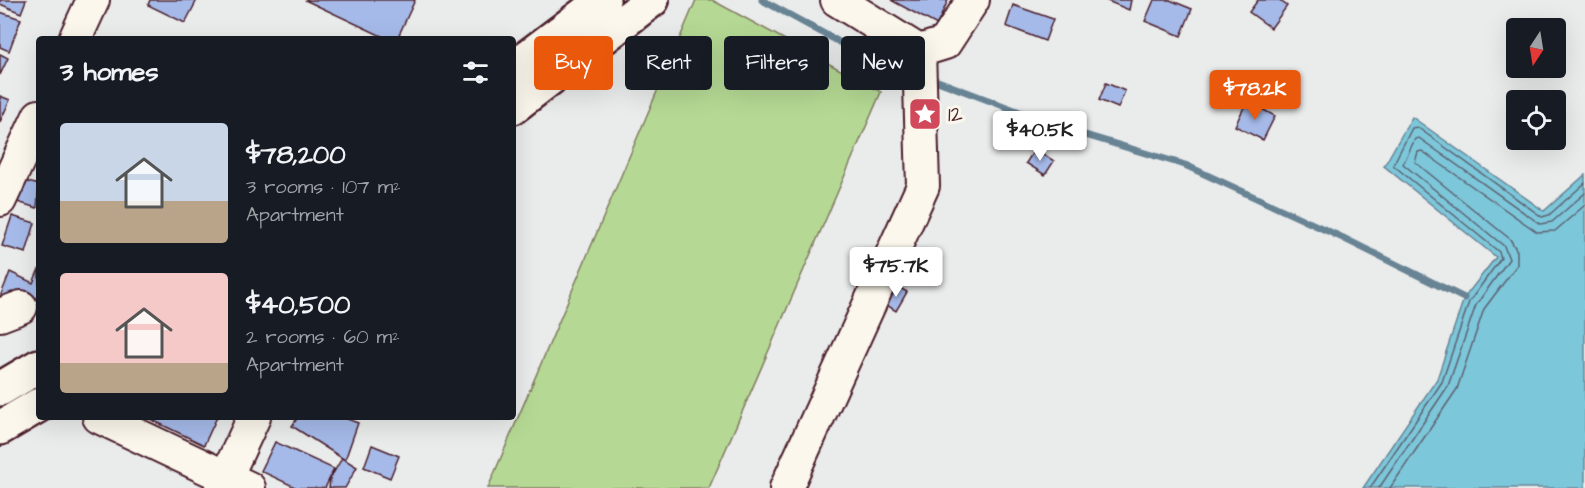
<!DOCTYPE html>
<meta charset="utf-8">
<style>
:root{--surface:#171b24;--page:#242831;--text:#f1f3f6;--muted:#9ea1a6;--accent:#ea580c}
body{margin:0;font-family:"Architects Daughter",sans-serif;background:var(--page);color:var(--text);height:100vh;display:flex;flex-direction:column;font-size:22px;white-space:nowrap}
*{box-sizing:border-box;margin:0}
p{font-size:20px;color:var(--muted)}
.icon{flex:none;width:33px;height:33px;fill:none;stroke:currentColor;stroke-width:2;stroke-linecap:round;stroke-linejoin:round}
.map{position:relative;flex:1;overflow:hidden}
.sheet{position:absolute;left:36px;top:36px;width:480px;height:384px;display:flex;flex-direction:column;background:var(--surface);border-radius:6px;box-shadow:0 6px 24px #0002}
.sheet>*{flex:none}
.hud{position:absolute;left:534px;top:36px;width:570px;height:54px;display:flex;gap:12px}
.needle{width:39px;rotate:192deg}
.tools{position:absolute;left:1506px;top:18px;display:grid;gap:12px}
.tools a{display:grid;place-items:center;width:60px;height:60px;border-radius:6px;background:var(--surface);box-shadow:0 6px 24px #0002;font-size:30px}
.price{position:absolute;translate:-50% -51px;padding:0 14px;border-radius:6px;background:#fff;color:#222;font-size:20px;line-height:39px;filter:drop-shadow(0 2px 3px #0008)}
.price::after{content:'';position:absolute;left:50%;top:36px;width:18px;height:14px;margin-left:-9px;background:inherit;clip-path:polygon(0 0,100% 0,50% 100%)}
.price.on{background:var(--accent);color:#fff}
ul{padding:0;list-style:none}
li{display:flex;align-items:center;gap:18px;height:150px;padding:0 24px}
li span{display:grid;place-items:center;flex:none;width:168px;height:120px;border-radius:6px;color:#555}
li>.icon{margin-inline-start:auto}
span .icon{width:72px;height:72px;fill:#fffc;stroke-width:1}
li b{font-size:26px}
h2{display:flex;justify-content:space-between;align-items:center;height:72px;padding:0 24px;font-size:26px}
.pill{padding:0 21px;border-radius:6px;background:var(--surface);box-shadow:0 6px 24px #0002;font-size:21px;line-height:54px}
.pill.on{background:var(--accent);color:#fff}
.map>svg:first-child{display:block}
.green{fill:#b5d994;stroke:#807c60;stroke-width:1.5}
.water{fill:#7bc7da;stroke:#678494;stroke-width:1.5}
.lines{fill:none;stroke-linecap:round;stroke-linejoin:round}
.shore{stroke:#5e6271;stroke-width:1.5}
.stream{stroke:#678494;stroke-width:7}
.building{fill:#a5bae9;stroke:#4a1f2b;stroke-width:1.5}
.minor-casing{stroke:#4a1f2b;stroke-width:36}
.major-casing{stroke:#4a1f2b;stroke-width:38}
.minor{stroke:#fbf7ec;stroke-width:32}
.major{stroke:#fbf7ec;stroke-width:33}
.labels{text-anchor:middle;stroke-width:6;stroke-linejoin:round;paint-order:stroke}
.poi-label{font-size:21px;fill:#4a1f2b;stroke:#fbf7ec;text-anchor:start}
</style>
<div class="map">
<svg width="1585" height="488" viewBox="0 0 1585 488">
<rect width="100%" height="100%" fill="#eaebeb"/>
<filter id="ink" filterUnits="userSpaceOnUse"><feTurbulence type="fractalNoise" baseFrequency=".0167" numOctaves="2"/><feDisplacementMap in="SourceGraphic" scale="12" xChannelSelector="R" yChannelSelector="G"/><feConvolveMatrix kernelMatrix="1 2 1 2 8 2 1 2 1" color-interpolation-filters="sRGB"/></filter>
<g filter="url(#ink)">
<path class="green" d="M 696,0 L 712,0 L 881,92 L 709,488 L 488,488 Z"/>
<path class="water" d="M 1412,117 L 1544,211 L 1585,175 L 1585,488 L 1363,488 L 1437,379 L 1464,298 L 1496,257 L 1384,166 Z"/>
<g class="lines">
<path class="shore" d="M 1370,488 L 1442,382 L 1469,302 L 1501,258 L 1499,252 L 1393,165 L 1412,128 L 1417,127 L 1542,217 L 1549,215 L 1585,183
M 1379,488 L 1448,386 L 1476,305 L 1509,259 L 1504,246 L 1403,164 L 1415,139 L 1419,138 L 1540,224 L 1552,222 L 1585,193
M 1390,488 L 1457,389 L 1484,309 L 1517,265 L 1517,251 L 1510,239 L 1415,162 L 1418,152 L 1422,151 L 1537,232 L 1555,231 L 1585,205"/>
<path class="stream" d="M 762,0 L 854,50 L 911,71
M 927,77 L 1062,128 L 1185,165 L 1343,238 L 1464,298"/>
</g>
<path class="building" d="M 0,0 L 26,0 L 21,13 L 0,4 Z
M 150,0 L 197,0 L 185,23 L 148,5 Z
M 305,0 L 415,0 L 397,39 L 388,39 Z
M 891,0 L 948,0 L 937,25 Z
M 1105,0 L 1131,0 L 1129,10 Z
M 1154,0 L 1170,0 L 1192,9 L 1181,36 L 1145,21 Z
M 1258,0 L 1279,0 L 1287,6 L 1271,28 L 1249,12 Z
M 1013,5 L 1053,19 L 1045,41 L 1006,26 Z
M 0,12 L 21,19 L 9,51 L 0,47 Z
M 0,54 L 8,58 L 0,75 Z
M 1106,83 L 1125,91 L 1118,108 L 1099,100 Z
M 0,96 L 10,100 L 0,122 Z
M 1247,101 L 1275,116 L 1263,140 L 1235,126 Z
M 1035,149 L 1054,161 L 1045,175 L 1026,163 Z
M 21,180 L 39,185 L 37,208 L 14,201 Z
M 12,216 L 35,223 L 26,253 L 2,246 Z
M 39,269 L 39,314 L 0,297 L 10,272 L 33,283 Z
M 895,285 L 907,292 L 896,311 L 885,304 Z
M 146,417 L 217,417 L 204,445 Z
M 298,417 L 342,417 L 358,423 L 345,460 L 292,426 Z
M 275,442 L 334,469 L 325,488 L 297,488 L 261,471 Z
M 372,445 L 399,456 L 390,478 L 364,467 Z
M 342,458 L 357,467 L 345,488 L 329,488 L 330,479 Z"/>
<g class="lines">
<g class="minor-casing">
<path id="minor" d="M 837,0 L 919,51 L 945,43 L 973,0
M 75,39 L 93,0
M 0,200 L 39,116
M 0,315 L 21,307
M 99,417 L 249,488
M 221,488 L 254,417
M 786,488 L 923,186 L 919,51"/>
</g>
<g class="major-casing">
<path id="major" d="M 513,68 L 603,0
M 513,107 L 652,0
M 0,389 L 39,366
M 0,428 L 39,405"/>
</g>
<use href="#minor" class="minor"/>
<use href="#major" class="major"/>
</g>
</g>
<defs>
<g id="sight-square" transform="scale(1.725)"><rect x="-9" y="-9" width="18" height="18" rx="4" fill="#d1495b" stroke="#fbf7ec"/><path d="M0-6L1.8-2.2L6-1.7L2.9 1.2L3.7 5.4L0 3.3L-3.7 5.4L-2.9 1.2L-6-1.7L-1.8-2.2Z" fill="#fff"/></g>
</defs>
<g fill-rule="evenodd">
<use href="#sight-square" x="925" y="114"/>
</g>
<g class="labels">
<g class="poi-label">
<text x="948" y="121">12</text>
</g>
</g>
</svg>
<div class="tools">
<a><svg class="needle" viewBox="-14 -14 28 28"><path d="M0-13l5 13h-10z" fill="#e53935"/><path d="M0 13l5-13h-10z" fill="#9ea1a6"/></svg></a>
<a><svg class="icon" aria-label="locate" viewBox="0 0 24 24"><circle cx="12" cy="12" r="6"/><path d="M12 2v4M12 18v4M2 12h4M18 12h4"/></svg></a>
</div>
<b class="price on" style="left:1255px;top:121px">$78.2K</b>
<b class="price" style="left:1040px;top:162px">$40.5K</b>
<b class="price" style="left:896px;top:298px">$75.7K</b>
<div class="hud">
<a class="pill on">Buy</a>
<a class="pill">Rent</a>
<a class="pill">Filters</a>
<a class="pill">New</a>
</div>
<section class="sheet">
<h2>3 homes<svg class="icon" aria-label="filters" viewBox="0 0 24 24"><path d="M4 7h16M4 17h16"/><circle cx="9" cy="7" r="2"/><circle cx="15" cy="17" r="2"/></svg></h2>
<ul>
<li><span style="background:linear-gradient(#c9d6e8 65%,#b9a48a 0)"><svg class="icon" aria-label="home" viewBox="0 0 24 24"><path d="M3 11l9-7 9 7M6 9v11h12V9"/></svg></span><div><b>$78,200</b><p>3 rooms · 107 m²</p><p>Apartment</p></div></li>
<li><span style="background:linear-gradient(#f6c9c9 75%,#b9a48a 0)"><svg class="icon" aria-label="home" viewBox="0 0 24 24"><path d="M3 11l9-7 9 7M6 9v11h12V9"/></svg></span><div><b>$40,500</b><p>2 rooms · 60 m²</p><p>Apartment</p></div></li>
</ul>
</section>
</div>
